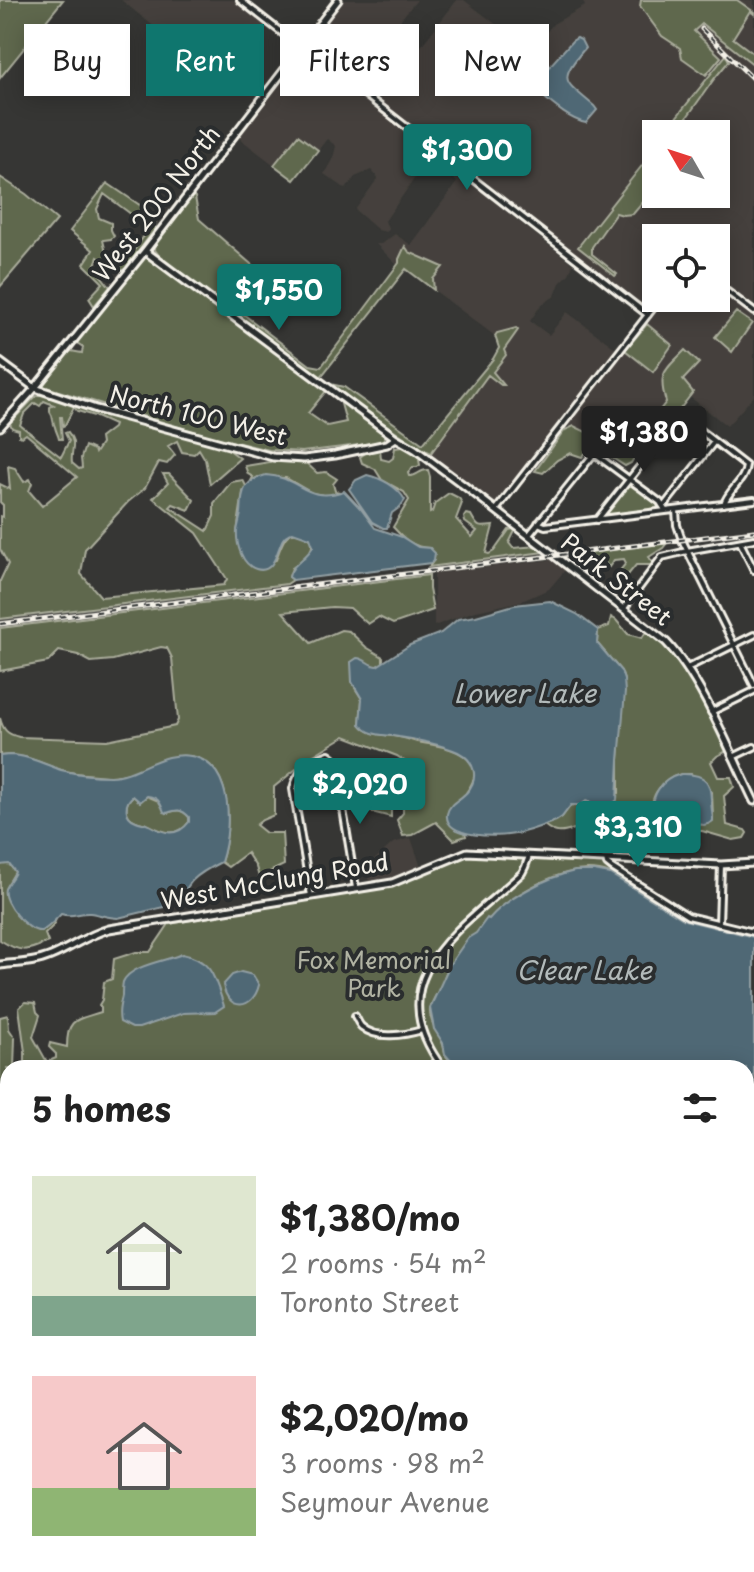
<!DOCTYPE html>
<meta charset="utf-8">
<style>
:root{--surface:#fff;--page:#f2f2f2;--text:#222;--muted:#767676;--accent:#0f766e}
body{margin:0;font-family:"Playpen Sans",sans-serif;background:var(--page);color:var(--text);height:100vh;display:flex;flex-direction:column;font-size:30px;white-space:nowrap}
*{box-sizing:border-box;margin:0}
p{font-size:26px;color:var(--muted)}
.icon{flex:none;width:44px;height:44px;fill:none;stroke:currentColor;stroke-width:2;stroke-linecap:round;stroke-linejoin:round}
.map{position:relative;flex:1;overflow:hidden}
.panel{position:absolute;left:0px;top:1060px;width:754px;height:512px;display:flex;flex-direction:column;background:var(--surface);border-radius:24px 24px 0 0;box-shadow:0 4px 20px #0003}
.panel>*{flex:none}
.guide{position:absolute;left:24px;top:24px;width:706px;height:72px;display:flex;gap:16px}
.needle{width:52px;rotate:309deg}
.controls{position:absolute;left:642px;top:120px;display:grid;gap:16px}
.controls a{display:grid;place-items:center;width:88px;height:88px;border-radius:0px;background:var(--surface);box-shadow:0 4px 20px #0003;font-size:40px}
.price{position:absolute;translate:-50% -68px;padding:0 18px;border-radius:8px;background:var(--accent);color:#fff;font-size:26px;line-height:52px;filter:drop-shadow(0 2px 4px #0008)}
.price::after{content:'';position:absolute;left:50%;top:48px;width:24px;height:18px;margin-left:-12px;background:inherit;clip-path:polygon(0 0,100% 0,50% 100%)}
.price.on{background:#222;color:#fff}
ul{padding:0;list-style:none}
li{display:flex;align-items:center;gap:24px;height:200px;padding:0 32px}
li span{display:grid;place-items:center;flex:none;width:224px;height:160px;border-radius:0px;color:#555}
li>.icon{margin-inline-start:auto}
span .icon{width:96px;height:96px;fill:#fffc;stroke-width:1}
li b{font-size:34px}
h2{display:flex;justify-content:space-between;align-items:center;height:96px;padding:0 32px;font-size:34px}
.pill{padding:0 28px;border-radius:0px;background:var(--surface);box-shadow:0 4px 20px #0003;font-size:28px;line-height:72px}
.pill.on{background:var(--accent);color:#fff}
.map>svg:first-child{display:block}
.built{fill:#44403c;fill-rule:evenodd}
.green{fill:#5f684e;stroke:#aaac9b;stroke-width:2;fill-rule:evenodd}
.water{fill:#506875;stroke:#929fa3;stroke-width:2;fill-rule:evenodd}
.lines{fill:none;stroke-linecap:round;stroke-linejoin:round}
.minor-casing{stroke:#f4f1e8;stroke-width:10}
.tertiary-casing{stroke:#f4f1e8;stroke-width:11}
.primary-casing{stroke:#f4f1e8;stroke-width:14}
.minor{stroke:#2a2d2e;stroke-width:4}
.tertiary{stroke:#2a2d2e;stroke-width:5}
.primary{stroke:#2a2d2e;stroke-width:8}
.rail-casing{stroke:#f4f1e8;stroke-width:5}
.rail{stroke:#2a2d2e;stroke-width:2;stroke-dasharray:6;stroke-linecap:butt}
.labels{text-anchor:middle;stroke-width:8;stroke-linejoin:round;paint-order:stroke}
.street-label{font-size:24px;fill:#f4f1e8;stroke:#2a2d2e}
.park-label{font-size:24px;fill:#b1b3a3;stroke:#2a2d2e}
.water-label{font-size:26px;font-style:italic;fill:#b2baba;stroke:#2a2d2e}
</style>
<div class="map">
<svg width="754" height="1572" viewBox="0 0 754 1572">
<rect width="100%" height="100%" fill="#363634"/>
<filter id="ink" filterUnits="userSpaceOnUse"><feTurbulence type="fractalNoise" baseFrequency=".0125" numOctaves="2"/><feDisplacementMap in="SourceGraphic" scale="16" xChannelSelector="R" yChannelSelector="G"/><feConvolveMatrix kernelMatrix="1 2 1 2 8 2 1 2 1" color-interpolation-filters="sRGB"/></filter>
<g filter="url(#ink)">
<path class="built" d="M 121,0 L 237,0 L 266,23 L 221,80 Z
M 341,0 L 417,0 L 401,19 L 400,26 L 403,32 L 361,88 L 311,49 L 309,45 L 311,40 Z
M 457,0 L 464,0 L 531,51 L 553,24 L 585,6 L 582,0 L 754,0 L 754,308 L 716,279 L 716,238 L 656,238 L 656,298 L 649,307 L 643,309 L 517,211 L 468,169 L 378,101 ZM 656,134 L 716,134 L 716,194 L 656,194 Z
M 305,53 L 573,264 L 569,274 L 560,283 L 555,296 L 541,305 L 530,321 L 549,335 L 567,312 L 618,350 L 554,428 L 495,505 L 430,456 L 433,448 L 488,374 L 501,385 L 504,384 L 493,372 L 506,356 L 504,350 L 516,328 L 501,332 L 495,336 L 406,269 L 397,265 L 376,244 L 381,244 L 395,234 L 411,245 L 457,182 L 428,159 L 385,221 L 389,230 L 386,232 L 378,230 L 355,210 L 378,178 L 371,170 L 355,177 L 346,189 L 324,174 L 333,158 L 336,146 L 327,139 L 294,180 L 235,135 L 299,55 Z
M 716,287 L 754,316 L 754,396 L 727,426 L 690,397 L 677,393 L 625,455 L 566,424 L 664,298 L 716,298 Z
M 555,559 L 567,568 L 549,589 L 522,601 L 472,612 L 434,626 L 434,573 Z
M 411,838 L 421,867 L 395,878 L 369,883 L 365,862 L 375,859 L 393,843 Z
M 754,1359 L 754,1498 L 746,1496 L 746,1360 Z
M 391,1564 L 542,1564 L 542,1565 L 540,1569 L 536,1571 L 525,1572 L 392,1572 Z"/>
<path class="green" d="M 0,0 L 63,0 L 0,78 Z
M 641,0 L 737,0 L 754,12 L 754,14 L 750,11 L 733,38 L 754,54 L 754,65 L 702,24 L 694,31 L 721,57 L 706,75 L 682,58 L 680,48 L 662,36 L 640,6 Z
M 726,55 L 729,61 L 714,79 L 675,134 L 663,134 Z
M 298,135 L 318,150 L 294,180 L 274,165 Z
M 656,143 L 656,167 L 653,170 L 656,187 L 633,214 L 623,215 L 616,213 L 592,247 L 592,254 L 617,274 L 615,276 L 578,247 L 644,163 Z
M 0,177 L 26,194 L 57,220 L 0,287 Z
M 107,183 L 156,216 L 155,229 L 125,269 L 120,271 L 113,268 L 98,257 L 94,267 L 110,287 L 94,306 L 89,298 L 103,283 L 84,264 L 93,250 L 70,231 ZM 104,194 L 147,226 L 148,230 L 135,249 L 123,239 L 119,242 L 119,247 L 125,261 L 122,264 L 106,253 L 103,240 L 111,239 L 114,236 L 111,230 L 111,223 L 99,218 L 97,209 Z
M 191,195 L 195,197 L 199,219 L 258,270 C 260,301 247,288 234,307 L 310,365 L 321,367 L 399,263 L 399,259 L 405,246 L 409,252 L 443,267 L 433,279 L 434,290 L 406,269 L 320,378 L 161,258 L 152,246 Z
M 147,257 L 327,390 L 308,413 L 327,426 L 346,422 L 340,400 L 382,431 L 385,437 L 382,441 L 376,443 L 302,452 L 269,450 L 213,437 L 45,387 L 42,384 L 66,355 L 71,351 L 82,353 L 83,347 L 77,343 L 83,331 L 143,258 Z
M 736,312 L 752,323 L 732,352 L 715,337 Z
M 647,324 L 672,345 L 653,372 L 625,350 Z
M 516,328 L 518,330 L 504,350 L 506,355 L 493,372 L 504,385 L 501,385 L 488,375 L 431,453 L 417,446 L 330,386 L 330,384 L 344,387 L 423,444 L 493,359 L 499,348 L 495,336 L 497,333 Z
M 685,350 L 699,363 L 683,380 L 693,392 L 651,447 L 642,445 L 631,463 L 625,466 L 603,452 L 590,448 L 582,457 L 570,453 L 557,460 L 543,473 L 535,471 L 565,430 L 574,426 L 619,448 L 626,447 L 645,429 L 666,402 C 657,372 665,371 685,350 Z
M 41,394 L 224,446 L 240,458 L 210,484 L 205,459 L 199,449 L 194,454 L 182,452 L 177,441 L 168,446 L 175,455 L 167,464 L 159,462 L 145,488 L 128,502 L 85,549 L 81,574 L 101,597 L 224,585 L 227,579 L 197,533 L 153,498 L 168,483 L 163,474 L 169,474 L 194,500 L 189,510 L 173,504 L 170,507 L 207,531 L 214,516 L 214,503 L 231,482 L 243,480 L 246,486 L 243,492 L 237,532 L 242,556 L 253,567 L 276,560 C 283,538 288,523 312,540 C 314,554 302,562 292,568 L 289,577 L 293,580 L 287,584 L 0,619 L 0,581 L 8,564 L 0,549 L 0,516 L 3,517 L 3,505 L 0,502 L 0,484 L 10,489 L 8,466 L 15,468 L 24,482 L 30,479 L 32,483 L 29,491 L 42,506 L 77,477 L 26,434 L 22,437 L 19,436 L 19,430 L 12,428 L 10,423 L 35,397 ZM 44,401 L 54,405 L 50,407 L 50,412 C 54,417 52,421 55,427 C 56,432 58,434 59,439 L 62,439 L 60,417 L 62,417 L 63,426 L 65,425 L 74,407 L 77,411 L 94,416 L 114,425 L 113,428 L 100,438 L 101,444 L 95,453 L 94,450 L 85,446 L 81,458 L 82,468 L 79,469 L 72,463 C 70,450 78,445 68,432 L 65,433 L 69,441 L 61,457 L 20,425 L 24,414 L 35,403 L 40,406 Z
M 409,446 L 422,457 L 419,460 L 420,465 L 417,467 L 413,467 L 408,473 L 409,476 C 417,477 420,469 428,470 L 430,477 L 430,513 L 432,512 L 435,503 L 449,493 L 459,498 L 462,503 L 456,519 L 472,537 L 477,531 L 465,522 L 464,517 L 466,514 L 471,515 C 478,528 478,528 493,526 L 486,553 L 489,554 L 494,551 L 509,530 L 513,529 L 515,531 L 509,543 L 513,548 L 538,546 L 544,552 L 429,567 L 434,560 L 430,548 C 413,548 403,538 393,527 L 409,500 L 404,492 L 382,480 L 375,469 L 362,463 L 360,457 L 368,451 L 380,448 L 381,459 L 389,461 L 393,458 L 395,448 Z
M 270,458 L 303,460 L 317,473 L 326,472 L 337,479 L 333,484 L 335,491 L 340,492 L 330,496 L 312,493 L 286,478 L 258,477 L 251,481 L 253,477 L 248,474 L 245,466 L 270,462 Z
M 627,483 L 657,503 L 658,509 L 607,516 L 605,512 Z
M 667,543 L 663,548 L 649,557 L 653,563 L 650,565 L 636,565 L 623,581 L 621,580 L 618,573 L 626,563 L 624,559 L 614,560 L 609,567 L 605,563 L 600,563 L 603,560 L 590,557 L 575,561 L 576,559 C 603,546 637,548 667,543 Z
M 429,575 L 429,589 L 433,610 L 393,624 L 379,617 L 368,624 L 350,608 L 332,607 L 283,612 L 311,643 L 341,630 L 349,631 L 366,647 L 383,657 L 383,664 L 377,666 L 371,666 L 355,688 L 362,699 L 360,724 C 370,737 385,734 399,737 C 405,738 411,740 417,742 C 436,745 478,750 474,777 C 473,784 469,788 466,793 C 460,803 458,818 456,829 L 465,832 L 466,836 L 454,840 L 436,822 L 412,835 L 403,836 L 397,820 L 403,813 L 403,807 L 391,806 L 391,817 L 360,809 L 356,767 L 399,772 L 407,763 L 397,756 L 345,736 L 312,756 L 274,787 L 274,815 L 262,820 L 256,825 L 266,833 L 282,833 L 284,865 L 259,877 L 256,867 L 247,853 L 228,867 L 221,862 C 233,827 234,751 179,756 C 155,759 133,777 108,776 C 94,775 79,774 65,771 C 43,765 24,752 0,756 L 0,718 C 3,730 7,734 19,737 L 107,740 L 175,726 L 178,720 L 172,658 L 167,648 L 161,647 L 113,660 L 91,662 L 78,655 L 59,651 L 48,662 L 0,671 L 0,628 Z
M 611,617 L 616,620 L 628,634 L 642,638 L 647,630 C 688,658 705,708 727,751 L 717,756 L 711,762 L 718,777 L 731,777 L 734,787 L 724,796 L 727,825 L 745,830 L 747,833 L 744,838 L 733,840 L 702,831 L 684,831 L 679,843 L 665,843 L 669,837 L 649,835 L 639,815 L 634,814 L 628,847 L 623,848 L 618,830 L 610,817 L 585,812 L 599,828 L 598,836 L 606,839 L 605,851 L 591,849 L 588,844 L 588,837 L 574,829 C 561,834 555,834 544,825 L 562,817 L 571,805 L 576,806 L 586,801 L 594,805 L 619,793 L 619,760 L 624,680 L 621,671 L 597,643 L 598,630 L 609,626 ZM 681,774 L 691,774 L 712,792 L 713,818 C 694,820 677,818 658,820 C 643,802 661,779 681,774 Z
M 133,796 L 140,802 L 147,796 L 161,802 L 167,813 C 177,809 182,809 189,817 L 189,822 C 177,838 164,833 149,825 C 145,823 140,823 136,821 C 124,817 124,803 133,796 Z
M 468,856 L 604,861 L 614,871 L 685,916 L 754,933 L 754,937 C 731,930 705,929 683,919 C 657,907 637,885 610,874 C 571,858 510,894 486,923 C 471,941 449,958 443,981 C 440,991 432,998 430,1009 C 429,1022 438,1031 442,1042 C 444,1046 444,1050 445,1054 C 448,1060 453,1064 457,1068 L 25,1068 L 25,1052 L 19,1008 L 25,1002 L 35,1003 L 37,1012 L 40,1015 L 33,1037 L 47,1062 L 56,1058 L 56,1054 L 49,1047 L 50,1043 L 67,1047 C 67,1018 76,1020 101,1012 L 101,1008 L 99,1005 L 102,1000 L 104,982 L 112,979 L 114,959 L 136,952 L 150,952 L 169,924 L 391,885 L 458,857 Z
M 5,863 L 9,864 L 15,872 L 5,889 L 50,924 L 56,919 L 53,926 L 45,934 L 48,942 C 26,952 20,953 0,940 L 0,865 Z
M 8,1015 L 9,1029 L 15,1038 L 14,1068 L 8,1068 L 8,1154 L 0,1149 L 0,1017 Z"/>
<path class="water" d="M 577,38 L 581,40 L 585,48 C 557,82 564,80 594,106 L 597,110 L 586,123 C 567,119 549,101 534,89 L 532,86 L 572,41 Z
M 266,475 C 301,477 304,504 344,491 L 361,509 L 375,528 L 402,537 L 418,547 L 430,548 L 435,553 L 434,560 L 431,563 L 293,580 L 289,577 C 290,565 308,558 313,546 L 310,538 L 293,532 C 287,535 286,534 283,539 C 277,549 275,575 256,569 C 242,565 236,544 237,531 C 238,525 240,519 241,513 C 242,504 241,495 245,488 C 250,480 258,477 266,475 Z
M 367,475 C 381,478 398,487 405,500 L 400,507 L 392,513 L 387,528 L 383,528 L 372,522 L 349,489 L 356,480 Z
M 550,601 L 577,614 L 598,630 L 597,643 L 621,671 L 624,680 L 625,692 L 619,760 L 617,800 C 607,811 598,804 586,801 L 581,805 L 571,805 L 562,817 L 556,821 C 545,825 526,832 515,834 C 500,837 444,839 447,814 C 449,803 460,800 467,792 C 480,778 474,760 458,752 C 444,745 414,739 399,737 C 384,734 370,737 360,724 L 362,699 L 352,682 L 351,662 L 357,658 C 365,658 369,666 377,666 L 410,645 L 441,633 L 458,619 L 476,616 L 514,605 Z
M 9,755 C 27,755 44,764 61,770 C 76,774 95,776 110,776 C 130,776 148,762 168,757 C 232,743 235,819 221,862 C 211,867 201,872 193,880 C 185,888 182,900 172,905 L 118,918 C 108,918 99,914 90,913 C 79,912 72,918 61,914 C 56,919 48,929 41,931 C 28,933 1,902 5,889 C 7,883 13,878 15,872 L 9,864 L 0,865 L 0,756 ZM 133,796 L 140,802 L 147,796 C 159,797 160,803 164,812 L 167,813 C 176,809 182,809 189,817 L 189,822 C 177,838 163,833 149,825 C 145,823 140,823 136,821 C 124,817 124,803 133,796 Z
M 681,774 C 718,773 708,793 713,818 L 713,821 C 702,830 695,821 682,818 C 675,817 669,820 663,822 L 654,816 C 650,795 660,780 681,774 Z
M 575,871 L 594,871 L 610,874 L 685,920 L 754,937 L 754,1255 L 746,1254 L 746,1068 L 457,1068 L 445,1054 L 443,1043 L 434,1029 L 430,1008 L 450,964 L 468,938 L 476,933 L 487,918 L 489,919 C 507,897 548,877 575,871 Z
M 182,954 C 213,960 215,979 224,1006 L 215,1012 L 183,1013 L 139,1028 L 132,1028 L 120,1022 C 118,1012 120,1005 122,996 C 122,991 122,987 123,982 C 130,965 166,961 182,954 Z
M 241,972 L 253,975 L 259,985 C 253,1010 228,1012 223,985 L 232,975 Z
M 8,1205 L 8,1379 L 0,1379 L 0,1214 Z"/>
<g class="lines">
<g class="minor-casing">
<path id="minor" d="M 240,0 L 295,43 L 309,51 L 648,315
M 716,283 L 754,312
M 664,506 L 714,442
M 496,510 L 661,298
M 676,510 L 677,525 L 682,540 L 754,685
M 597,520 L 679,417 L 684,418 L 746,466 C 745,481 728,490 724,504
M 538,523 L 545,526 L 754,500
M 529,535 L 593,455 L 596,455 L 660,502 L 665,510
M 740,542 L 754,570
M 624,608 L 662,557 L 687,551 L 754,539
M 687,668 L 754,635
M 711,712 L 754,691
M 733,757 L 754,747
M 606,859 L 607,864 L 612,868 L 688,916 L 754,932
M 311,896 L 293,789 C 297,770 312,760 329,754 L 333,757 L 336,767 L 356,888
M 719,924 L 721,865
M 355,1016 C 357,1019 359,1025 362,1027 C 377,1040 405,1035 422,1030
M 443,1068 C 375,978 462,928 522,873 L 525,867 L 529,856
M 746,1259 L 754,1260
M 746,1357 L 754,1356
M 0,1413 L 8,1420
M 0,1546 L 8,1552
M 24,1564 L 34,1572
M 347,1564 L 347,1572
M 36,1572 L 43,1564
M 142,1572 L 148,1564
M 251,1572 L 253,1564"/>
</g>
<g class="tertiary-casing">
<path id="tertiary" d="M 145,251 L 396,438 L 415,449 L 462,484 L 666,642 C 703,681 730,752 754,801
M 0,362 L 35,388 L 96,409 L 273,457 L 304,459 L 335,455 L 387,444 L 396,438
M 0,427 L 35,388 L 145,251 L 338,0
M 0,965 C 17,963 35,963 51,956 C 71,948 87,935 109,929 L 392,883 L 467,852 L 721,865 L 754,863
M 746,1499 L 754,1501
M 548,1564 L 549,1572"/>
</g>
<g class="primary-casing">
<path id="primary" d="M 0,1480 L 8,1487
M 746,1544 L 754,1541
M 108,1564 L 118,1572
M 603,1568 L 622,1564
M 559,1572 L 592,1567 L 606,1567"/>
</g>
<use href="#minor" class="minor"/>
<use href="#tertiary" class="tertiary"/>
<use href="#primary" class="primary"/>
<g class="rail-casing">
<path id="rail" d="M 702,29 L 754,80
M 0,624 L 754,531"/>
</g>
<use href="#rail" class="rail"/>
</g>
</g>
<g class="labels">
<g class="street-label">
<text transform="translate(157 204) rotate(-52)" y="8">West 200 North</text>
<text transform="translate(198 416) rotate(14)" y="8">North 100 West</text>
<text transform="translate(616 580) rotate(38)" y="8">Park Street</text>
<text transform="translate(275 882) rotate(-10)" y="8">West McClung Road</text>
</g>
<g class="park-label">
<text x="374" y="969">Fox Memorial<tspan x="374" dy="28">Park</tspan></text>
</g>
<g class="water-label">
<text x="525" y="703">Lower Lake</text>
<text x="584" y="980">Clear Lake</text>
</g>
</g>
</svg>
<div class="controls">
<a><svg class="needle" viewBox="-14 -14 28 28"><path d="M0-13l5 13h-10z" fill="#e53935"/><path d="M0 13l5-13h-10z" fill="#767676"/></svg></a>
<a><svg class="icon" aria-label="locate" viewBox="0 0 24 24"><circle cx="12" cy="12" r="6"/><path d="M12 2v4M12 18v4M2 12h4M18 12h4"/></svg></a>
</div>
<b class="price" style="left:467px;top:192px">$1,300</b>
<b class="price" style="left:279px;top:332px">$1,550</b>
<b class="price on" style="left:644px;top:474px">$1,380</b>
<b class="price" style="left:360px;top:826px">$2,020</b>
<b class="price" style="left:638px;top:869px">$3,310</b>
<div class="guide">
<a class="pill">Buy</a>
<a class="pill on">Rent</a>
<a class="pill">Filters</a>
<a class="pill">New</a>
</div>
<section class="panel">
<h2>5 homes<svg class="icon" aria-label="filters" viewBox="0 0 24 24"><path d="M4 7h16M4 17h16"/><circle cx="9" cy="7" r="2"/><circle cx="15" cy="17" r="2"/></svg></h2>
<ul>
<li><span style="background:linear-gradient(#dfe7d0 75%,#7fa58c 0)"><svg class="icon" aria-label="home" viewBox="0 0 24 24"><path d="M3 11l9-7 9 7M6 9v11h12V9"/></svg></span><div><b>$1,380/mo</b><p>2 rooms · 54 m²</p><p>Toronto Street</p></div></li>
<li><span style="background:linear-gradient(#f6c9c9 70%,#8fb573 0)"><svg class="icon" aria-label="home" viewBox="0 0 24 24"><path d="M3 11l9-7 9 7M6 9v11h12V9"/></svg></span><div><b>$2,020/mo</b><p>3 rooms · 98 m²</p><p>Seymour Avenue</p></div></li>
</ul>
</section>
</div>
